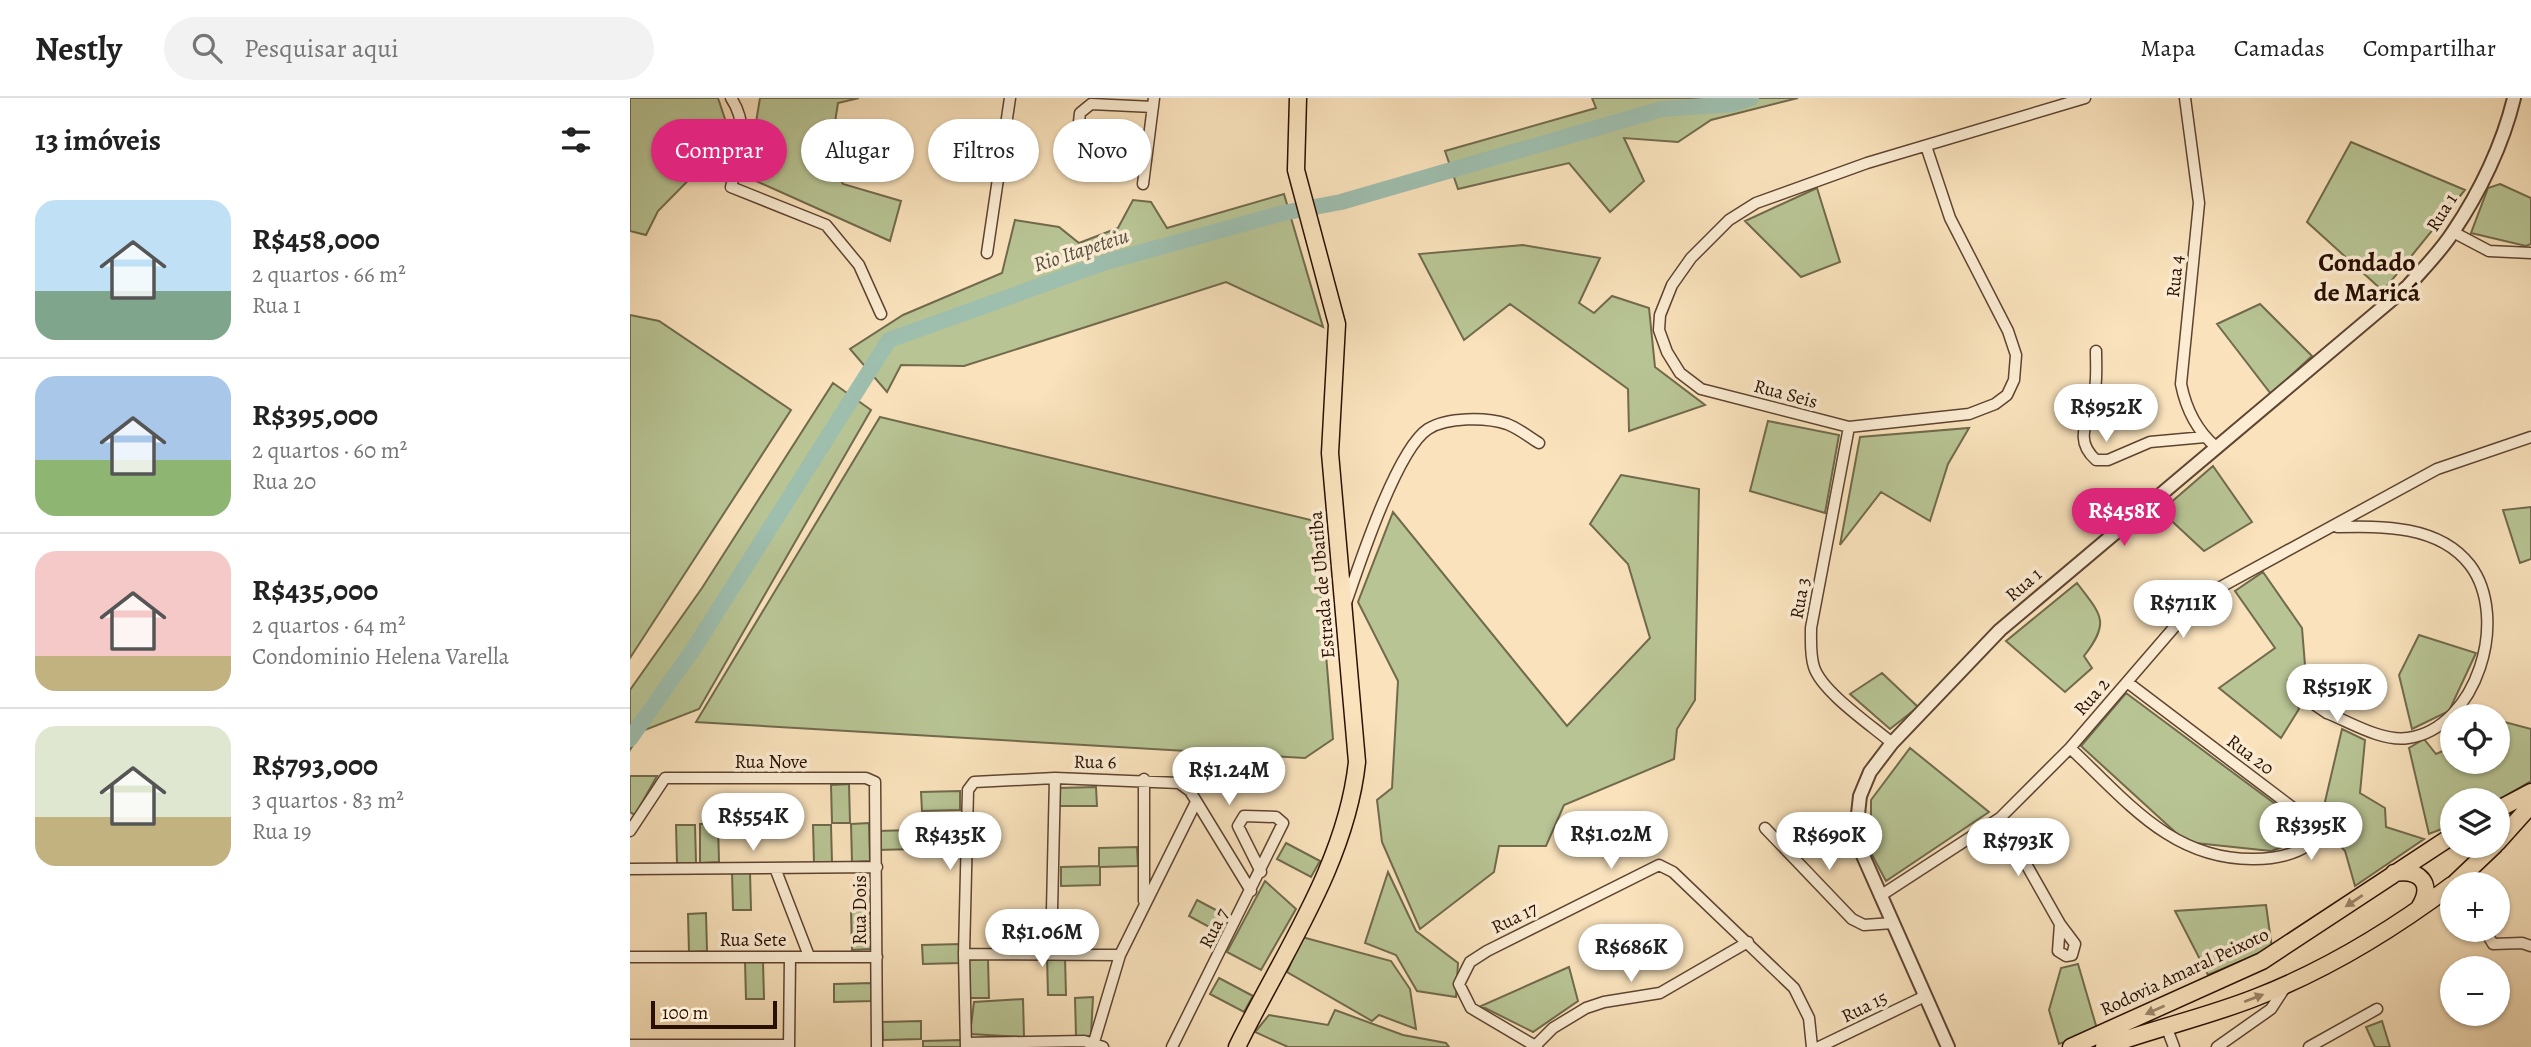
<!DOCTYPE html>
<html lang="pt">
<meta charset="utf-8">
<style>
:root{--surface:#fff;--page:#f2f2f2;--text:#222;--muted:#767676;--line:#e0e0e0;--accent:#db2777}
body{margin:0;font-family:Alegreya,serif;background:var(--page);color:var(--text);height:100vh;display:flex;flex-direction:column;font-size:26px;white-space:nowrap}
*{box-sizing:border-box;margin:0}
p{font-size:23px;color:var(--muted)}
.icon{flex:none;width:38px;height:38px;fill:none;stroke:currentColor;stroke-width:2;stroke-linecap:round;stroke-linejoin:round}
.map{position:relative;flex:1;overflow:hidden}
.panel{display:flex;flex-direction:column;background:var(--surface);width:630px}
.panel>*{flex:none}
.hud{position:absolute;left:21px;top:21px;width:665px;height:63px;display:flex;gap:14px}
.buttons{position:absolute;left:1810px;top:606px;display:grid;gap:14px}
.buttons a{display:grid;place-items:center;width:70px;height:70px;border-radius:50%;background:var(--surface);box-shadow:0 2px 5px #0004;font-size:35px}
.scale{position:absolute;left:21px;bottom:18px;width:126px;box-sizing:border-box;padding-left:7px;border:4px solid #2a1003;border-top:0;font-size:19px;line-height:24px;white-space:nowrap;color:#2a1003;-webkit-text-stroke:5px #fbecd3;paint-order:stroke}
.price{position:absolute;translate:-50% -60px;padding:0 16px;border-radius:24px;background:#fff;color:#222;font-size:23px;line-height:46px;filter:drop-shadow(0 2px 4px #0008)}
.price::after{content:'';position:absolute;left:50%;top:42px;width:21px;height:16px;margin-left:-10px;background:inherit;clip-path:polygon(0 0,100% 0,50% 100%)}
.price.current{background:var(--accent);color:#fff}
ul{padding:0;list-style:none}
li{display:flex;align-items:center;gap:21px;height:175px;padding:0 35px}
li+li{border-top:2px solid var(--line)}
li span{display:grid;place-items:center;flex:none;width:196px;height:140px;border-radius:21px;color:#555}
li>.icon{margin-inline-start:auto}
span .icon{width:84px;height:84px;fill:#fffc;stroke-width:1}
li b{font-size:30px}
h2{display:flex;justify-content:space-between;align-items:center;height:84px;padding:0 35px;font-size:30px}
.tag{padding:0 24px;border-radius:32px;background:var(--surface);box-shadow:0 2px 5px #0004;font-size:24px;line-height:63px}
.tag.current{background:var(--accent);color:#fff}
header{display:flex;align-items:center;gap:42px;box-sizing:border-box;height:98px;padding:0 35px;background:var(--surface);border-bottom:2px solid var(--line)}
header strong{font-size:33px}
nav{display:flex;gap:38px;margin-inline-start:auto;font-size:24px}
.search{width:490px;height:63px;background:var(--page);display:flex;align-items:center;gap:18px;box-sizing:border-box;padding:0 24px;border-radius:38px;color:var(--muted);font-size:26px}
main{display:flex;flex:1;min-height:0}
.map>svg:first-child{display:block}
.green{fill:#b8c494;stroke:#716a4c;stroke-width:2}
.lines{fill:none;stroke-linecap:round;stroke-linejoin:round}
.river{stroke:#9ebeae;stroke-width:16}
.minor-casing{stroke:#5e4431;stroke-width:13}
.tertiary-casing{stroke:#5e4431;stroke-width:16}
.primary-casing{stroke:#2a1003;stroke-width:19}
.trunk-casing{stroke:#2a1003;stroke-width:19}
.minor{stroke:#fbecd3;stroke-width:10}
.tertiary{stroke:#fbecd3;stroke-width:12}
.primary{stroke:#f9e2bc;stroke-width:16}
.trunk{stroke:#f9e2bc;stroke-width:16}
.oneway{fill:#9c8469}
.labels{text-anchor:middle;stroke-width:7;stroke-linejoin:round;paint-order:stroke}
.street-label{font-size:19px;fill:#2a1003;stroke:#fbecd3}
.water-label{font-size:21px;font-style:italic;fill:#534d3f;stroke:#fbecd3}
.district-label{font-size:26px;font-weight:bold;fill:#2a1003;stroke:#fbecd3}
</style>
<header>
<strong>Nestly</strong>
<div class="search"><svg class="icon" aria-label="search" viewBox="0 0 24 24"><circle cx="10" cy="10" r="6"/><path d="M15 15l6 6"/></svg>Pesquisar aqui</div>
<nav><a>Mapa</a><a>Camadas</a><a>Compartilhar</a></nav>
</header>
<main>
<section class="panel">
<h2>13 imóveis<svg class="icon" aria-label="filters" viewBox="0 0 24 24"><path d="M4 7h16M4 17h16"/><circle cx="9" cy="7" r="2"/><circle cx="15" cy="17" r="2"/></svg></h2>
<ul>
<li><span style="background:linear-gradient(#bfe0f5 65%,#7fa58c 0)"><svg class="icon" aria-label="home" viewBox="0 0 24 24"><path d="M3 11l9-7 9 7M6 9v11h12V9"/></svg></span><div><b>R$458,000</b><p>2 quartos · 66 m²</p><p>Rua 1</p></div></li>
<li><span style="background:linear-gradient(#a9c7e8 60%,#8fb573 0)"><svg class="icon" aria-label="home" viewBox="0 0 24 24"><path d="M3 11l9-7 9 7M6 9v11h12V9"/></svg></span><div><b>R$395,000</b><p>2 quartos · 60 m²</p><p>Rua 20</p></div></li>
<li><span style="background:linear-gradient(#f6c9c9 75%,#c2b280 0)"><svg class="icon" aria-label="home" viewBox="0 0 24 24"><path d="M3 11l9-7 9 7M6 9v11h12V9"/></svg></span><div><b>R$435,000</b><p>2 quartos · 64 m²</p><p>Condominio Helena Varella</p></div></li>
<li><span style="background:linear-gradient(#dfe7d0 65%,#c2b280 0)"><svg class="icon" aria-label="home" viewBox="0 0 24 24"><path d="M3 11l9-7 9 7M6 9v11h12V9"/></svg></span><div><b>R$793,000</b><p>3 quartos · 83 m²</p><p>Rua 19</p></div></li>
</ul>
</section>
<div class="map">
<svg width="1901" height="949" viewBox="0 0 1901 949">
<rect width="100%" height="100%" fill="#f9e2bc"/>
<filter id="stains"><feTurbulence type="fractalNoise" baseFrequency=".00286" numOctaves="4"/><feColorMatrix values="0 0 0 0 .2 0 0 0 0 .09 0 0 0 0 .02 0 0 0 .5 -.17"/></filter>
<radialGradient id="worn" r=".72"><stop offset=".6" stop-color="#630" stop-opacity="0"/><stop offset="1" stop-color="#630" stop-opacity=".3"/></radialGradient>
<path class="green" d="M 0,0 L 88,0 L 101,39 L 28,113 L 16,137 L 0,133 Z
M 130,0 L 229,0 L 208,5 L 199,62 L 213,86 L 271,103 L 260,143 L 117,79 Z
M 962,0 L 1168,0 L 1081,22 L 1048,44 L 994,40 L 1014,83 L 980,114 L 939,65 L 828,91 L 815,53 L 966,10 Z
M 1721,44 L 1835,92 L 1753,193 L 1677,124 Z
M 1870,86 L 1901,100 L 1901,146 L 1896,148 L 1841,135 L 1858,90 Z
M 1187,90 L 1210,164 L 1171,179 L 1115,123 Z
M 654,96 L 693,229 L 596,184 L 334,268 L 271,267 L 257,294 L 220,251 L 273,217 L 372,175 L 385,122 L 429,129 L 449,145 L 488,130 L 503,102 L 521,104 L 537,130 Z
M 893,147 L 970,160 L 949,205 L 964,215 L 982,198 L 1019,210 L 1025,269 L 1075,307 L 999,333 L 998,291 L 880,206 L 834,242 L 789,156 Z
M 1630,206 L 1682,258 L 1641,296 L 1587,226 Z
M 0,217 L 29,223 L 161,312 L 0,560 Z
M 203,285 L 241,312 L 69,611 L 12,633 L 0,652 L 0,592 L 72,490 Z
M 250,319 L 685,423 L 703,641 L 675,660 L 66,624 Z
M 1138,323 L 1209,337 L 1195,415 L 1120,393 Z
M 1339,330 L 1318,366 L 1300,423 L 1251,394 L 1210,447 L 1230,339 Z
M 1583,368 L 1622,424 L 1574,453 L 1531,413 Z
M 991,377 L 1069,391 L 1065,602 L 1047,631 L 1044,661 L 934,707 L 916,748 L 869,748 L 864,774 L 790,831 L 752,744 L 747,702 L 762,690 L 768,583 L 728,504 L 763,414 L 937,628 L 1020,540 L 998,466 L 960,426 Z
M 1901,409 L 1901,461 L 1890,465 L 1873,412 Z
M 1633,474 L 1672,530 L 1675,567 L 1658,582 L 1669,611 L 1651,640 L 1589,590 L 1645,550 L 1605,493 Z
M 1447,485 C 1471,517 1481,523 1454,558 L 1462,570 L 1435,594 L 1376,543 Z
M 1789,537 L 1846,555 L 1819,613 L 1782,631 L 1769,577 Z
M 1252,575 L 1288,609 L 1260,631 L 1220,596 Z
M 1496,595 L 1672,726 L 1676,741 L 1641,753 L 1556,744 L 1451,648 Z
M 1867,622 L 1901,631 L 1901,683 L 1867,703 L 1822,702 L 1822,727 L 1799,736 L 1779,650 L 1794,641 L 1806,656 L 1822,649 L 1822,663 L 1867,663 Z
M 1712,631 L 1735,642 L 1730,695 L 1755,710 L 1756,729 L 1794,741 L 1725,788 L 1715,753 L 1690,725 Z
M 1280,650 L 1359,714 L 1256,783 L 1241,755 L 1241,702 Z
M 0,678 L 27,678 L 5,717 L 0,714 Z
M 219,686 L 220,725 L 202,725 L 201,687 Z
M 466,689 L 467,708 L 428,708 L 428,690 Z
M 330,693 L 330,712 L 292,713 L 291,694 Z
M 239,725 L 240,763 L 222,764 L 221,726 Z
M 70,726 L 88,726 L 89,764 L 70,765 Z
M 46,727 L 65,727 L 66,765 L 47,765 Z
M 183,727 L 201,727 L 202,765 L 184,765 Z
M 285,732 L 285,751 L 247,752 L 246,733 Z
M 656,745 L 690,763 L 681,779 L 647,761 Z
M 507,749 L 508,768 L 470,769 L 470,787 L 431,788 L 431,769 L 469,768 L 469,750 Z
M 102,774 L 120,774 L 121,812 L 103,812 Z
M 758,774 L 786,833 L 828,865 L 826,899 L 787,893 L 766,857 L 735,845 Z
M 635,783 L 666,811 L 631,872 L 597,854 Z
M 567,802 L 601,820 L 592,836 L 559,818 Z
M 1636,807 L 1642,850 L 1578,877 L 1545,813 Z
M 221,813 L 240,813 L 241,851 L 222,852 Z
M 76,815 L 77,853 L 59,854 L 58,816 Z
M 672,839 L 761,863 L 780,891 L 786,931 L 749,917 L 742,923 L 657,874 Z
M 331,846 L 331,865 L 293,866 L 292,847 Z
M 417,859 L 435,859 L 436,897 L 418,897 Z
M 358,861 L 359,900 L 340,900 L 339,862 Z
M 115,863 L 133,863 L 134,901 L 116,901 Z
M 1448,866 L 1467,931 L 1429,946 L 1419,912 L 1431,870 Z
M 939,869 L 948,903 L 903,934 L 851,908 Z
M 589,880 L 623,898 L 614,914 L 580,896 Z
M 242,885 L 243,903 L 204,904 L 204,886 Z
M 463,899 L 461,938 L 446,938 L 445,900 Z
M 393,901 L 394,939 L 340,936 L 344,904 Z
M 705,912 L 773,937 L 816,945 L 819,949 L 658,949 L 625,934 L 639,917 L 698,927 Z
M 291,923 L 291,941 L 253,942 L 252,924 Z
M 1752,923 L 1760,949 L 1745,949 L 1736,929 Z
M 331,942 L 332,949 L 293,949 L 293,943 Z"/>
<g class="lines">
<path class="river" d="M 0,641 L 64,550 L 259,242 L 476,164 L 653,115 L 711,104 L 1032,11 L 1103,6 L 1121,0"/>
<g class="minor-casing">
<path id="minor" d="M 101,0 C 120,28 110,57 101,89 L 196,127 L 229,167 L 251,216
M 1555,0 L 1569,105 L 1551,286 C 1556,311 1566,332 1586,349
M 447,41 L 450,15 L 461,6 L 523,9
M 1296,48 L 1320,120 L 1378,233 L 1386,257 L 1384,282 L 1377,297 L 1365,306 L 1339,316 L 1219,329 L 1071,291 L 1050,275 L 1037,254 L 1029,232 L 1030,217 L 1042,187 L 1061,160 L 1099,122 L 1126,105 L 1237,65 L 1455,0
M 513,86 L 524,0
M 1823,134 L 1859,153 L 1901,155
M 357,155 L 380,0
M 1466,253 C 1466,265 1467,279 1465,291 C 1463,318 1440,339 1466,362 L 1478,362 L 1520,344 L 1575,339
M 1219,329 L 1181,530 C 1181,543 1180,557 1184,569 C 1192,594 1241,627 1262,645
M 716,505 C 729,467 767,351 798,331 C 817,319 856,319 877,326 C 888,330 899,339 909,345
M 1675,583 L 1685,588 L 1697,615 L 1672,598 L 1669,589 Z
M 1697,615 C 1720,624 1752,644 1778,640 C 1847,630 1880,520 1840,467 C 1809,427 1752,428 1707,429
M 1440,650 C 1496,702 1541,762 1624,761 C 1644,761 1663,758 1680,746 L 1683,732 L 1679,722 L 1497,584
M 514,681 L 514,803
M 1370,720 L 1430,826
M 1135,730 L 1222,821 L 1234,827 L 1263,825
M 0,733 L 35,680 L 236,680 L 245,684 L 247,949
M 145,770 L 179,858
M 0,771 L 247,769
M 1250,798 L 1370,720 L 1440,650 L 1553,519 L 1587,491 L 1807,371 L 1901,339
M 1430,826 L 1445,846 L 1442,857 L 1436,858 L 1428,853 Z
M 1854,831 L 1863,846 L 1892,845 L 1901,848
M 334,856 L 490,857
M 421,856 L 425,680
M 0,859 L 247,859
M 1536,928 L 1544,949
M 464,944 L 490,857 L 566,704
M 336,945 L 454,943 L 473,949
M 0,947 L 159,947
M 906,947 L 923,930 L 956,910 L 974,904 L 1030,895 L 1118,844
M 159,949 L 160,859
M 336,949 L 334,856 L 338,692 L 344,684 L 425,680 L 549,685 L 560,693 L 621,793
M 542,949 L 653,725 L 646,719 L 614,718 L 608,728 L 631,774
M 907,949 L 841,910 L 829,886 L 840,864 L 857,853 L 1029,767 L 1043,774 L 1164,890 L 1179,920 L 1182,949
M 1189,949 L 1293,899
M 1587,949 L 1641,911 L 1656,888
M 1679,949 L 1747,911"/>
</g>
<g class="tertiary-casing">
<path id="tertiary" d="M 1318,949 L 1231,753 L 1227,725 L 1230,698 L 1240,674 L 1262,645 L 1370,532 L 1778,188 C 1793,171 1811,153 1823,134 C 1850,94 1873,46 1884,0"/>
</g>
<g class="primary-casing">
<path id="primary" d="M 607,949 C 651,858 716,767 727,664 L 700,355 L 707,226 L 666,72 L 668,0"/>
</g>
<g class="trunk-casing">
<path id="trunk" d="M 1867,712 L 1901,694
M 1867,745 L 1901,707
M 1764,775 C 1791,771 1804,786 1789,810
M 1824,786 L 1865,747
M 1441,949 L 1632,863 L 1822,738
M 1474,949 C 1525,930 1577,919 1627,899 C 1696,872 1762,832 1822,787"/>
</g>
<use href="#minor" class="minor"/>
<use href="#tertiary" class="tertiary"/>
<use href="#primary" class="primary"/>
<use href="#trunk" class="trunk"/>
</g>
<defs><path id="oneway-solid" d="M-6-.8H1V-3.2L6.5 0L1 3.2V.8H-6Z" transform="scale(1.75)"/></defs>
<g class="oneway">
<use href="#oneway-solid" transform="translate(1724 803) rotate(146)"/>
<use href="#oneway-solid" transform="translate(1624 900) rotate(-21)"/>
<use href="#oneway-solid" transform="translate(1525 912) rotate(156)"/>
</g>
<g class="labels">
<g class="street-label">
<text transform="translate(1811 114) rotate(-58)" y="7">Rua 1</text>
<text transform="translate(1544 178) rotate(-84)" y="7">Rua 4</text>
<text transform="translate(1156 295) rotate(15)" y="7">Rua Seis</text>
<text transform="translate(1393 486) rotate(-41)" y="7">Rua 1</text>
<text transform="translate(691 487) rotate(-95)" y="7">Estrada de Ubatiba</text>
<text transform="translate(1169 500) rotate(-80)" y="7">Rua 3</text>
<text transform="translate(1461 598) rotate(-49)" y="7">Rua 2</text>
<text transform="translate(1621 656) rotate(37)" y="7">Rua 20</text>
<text x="141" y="670">Rua Nove</text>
<text transform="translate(465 663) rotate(1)" y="7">Rua 6</text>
<text transform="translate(229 812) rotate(-90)" y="7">Rua Dois</text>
<text transform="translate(884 819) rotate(-26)" y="7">Rua 17</text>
<text transform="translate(583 830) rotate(-63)" y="7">Rua 7</text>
<text x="123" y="848">Rua Sete</text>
<text transform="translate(1554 873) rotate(-25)" y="7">Rodovia Amaral Peixoto</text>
<text transform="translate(1234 908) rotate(-26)" y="7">Rua 15</text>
</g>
<g class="water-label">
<text transform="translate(451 152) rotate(-18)" y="7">Rio Itapeteiu</text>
</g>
<g class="district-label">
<text x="1737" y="173">Condado<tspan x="1737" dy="30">de Maricá</tspan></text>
</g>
</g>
<rect width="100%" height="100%" filter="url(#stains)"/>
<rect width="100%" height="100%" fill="url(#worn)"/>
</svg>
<div class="buttons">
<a><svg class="icon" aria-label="locate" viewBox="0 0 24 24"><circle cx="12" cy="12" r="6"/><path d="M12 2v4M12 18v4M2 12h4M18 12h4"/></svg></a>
<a><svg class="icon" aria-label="layers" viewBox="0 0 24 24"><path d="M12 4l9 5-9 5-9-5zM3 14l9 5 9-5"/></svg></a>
<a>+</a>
<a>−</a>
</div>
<div class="scale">100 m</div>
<b class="price" style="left:1476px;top:346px">R$952K</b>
<b class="price current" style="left:1494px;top:450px">R$458K</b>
<b class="price" style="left:1553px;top:542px">R$711K</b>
<b class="price" style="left:1707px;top:626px">R$519K</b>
<b class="price" style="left:599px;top:709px">R$1.24M</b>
<b class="price" style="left:123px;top:755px">R$554K</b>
<b class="price" style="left:1681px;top:764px">R$395K</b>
<b class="price" style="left:981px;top:773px">R$1.02M</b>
<b class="price" style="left:320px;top:774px">R$435K</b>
<b class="price" style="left:1199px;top:774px">R$690K</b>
<b class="price" style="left:1388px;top:780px">R$793K</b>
<b class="price" style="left:412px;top:871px">R$1.06M</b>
<b class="price" style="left:1001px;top:886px">R$686K</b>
<div class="hud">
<a class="tag current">Comprar</a>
<a class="tag">Alugar</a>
<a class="tag">Filtros</a>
<a class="tag">Novo</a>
</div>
</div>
</main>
